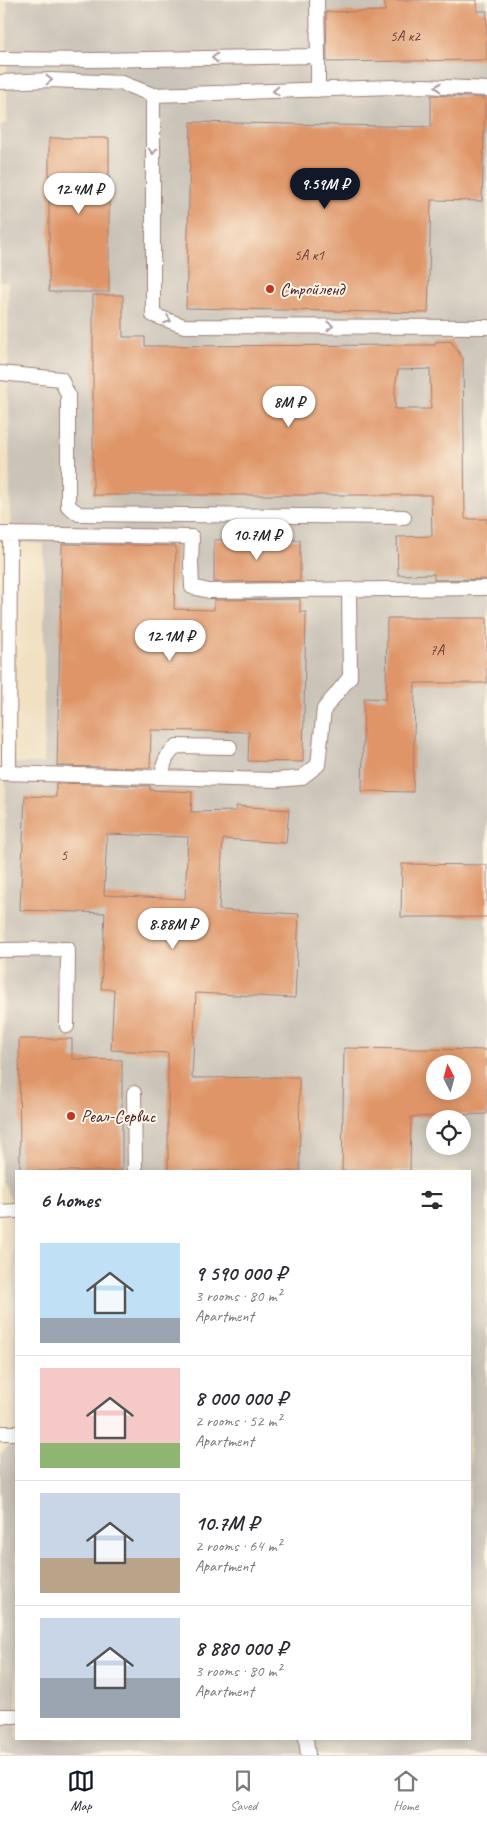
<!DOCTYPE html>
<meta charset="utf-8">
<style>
:root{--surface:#fff;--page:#f2f2f3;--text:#2b2b33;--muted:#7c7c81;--line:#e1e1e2;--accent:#111827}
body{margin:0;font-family:Caveat,sans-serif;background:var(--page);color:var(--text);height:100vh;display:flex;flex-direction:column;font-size:19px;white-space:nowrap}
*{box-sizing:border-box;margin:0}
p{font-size:16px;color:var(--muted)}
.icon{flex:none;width:28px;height:28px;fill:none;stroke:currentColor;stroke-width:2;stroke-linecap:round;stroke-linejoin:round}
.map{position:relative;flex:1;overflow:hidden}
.sheet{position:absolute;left:15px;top:1170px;width:456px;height:570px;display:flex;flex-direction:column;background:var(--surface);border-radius:0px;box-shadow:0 2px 12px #0003}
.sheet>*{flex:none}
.needle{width:32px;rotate:354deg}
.buttons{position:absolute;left:426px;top:1055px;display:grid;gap:10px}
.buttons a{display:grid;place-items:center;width:45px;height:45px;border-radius:50%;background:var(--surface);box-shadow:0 2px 12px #0003;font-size:25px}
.price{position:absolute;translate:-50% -42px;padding:0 11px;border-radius:18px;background:#fff;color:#222;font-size:16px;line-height:32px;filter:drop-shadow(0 1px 2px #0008)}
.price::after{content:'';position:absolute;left:50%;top:30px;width:15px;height:11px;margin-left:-8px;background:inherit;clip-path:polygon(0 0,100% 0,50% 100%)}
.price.current{background:var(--accent);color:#fff}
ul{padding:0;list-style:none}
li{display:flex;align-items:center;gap:15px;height:125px;padding:0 25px}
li+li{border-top:1px solid var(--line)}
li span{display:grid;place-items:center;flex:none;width:140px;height:100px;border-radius:0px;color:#555}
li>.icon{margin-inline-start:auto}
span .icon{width:60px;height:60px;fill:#fffc;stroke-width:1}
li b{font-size:21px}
h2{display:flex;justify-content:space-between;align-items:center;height:60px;padding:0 25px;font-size:21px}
.tab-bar{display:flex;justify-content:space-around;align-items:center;height:70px;border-top:1px solid var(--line);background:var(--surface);font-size:14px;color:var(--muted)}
.tab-bar a{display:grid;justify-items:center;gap:2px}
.tab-bar .current{color:var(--accent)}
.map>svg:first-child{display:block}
.industrial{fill:#cac3b8;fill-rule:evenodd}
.building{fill:#df9568;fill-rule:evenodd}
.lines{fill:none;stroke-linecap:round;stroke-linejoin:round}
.lane-casing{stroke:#9e8076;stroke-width:16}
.lane{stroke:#fff;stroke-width:14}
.oneway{stroke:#ae9aa0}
.poi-dot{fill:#c8321e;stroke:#fcf5e5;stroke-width:2}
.labels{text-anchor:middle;stroke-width:4;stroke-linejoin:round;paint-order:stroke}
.number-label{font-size:15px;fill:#6f3c3a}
.poi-label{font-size:18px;fill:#4a1f2b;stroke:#fcf5e5;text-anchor:start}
</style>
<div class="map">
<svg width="487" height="1755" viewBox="0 0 487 1755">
<rect width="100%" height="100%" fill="#fcf5e5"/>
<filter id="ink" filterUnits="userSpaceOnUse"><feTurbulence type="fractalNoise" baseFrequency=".02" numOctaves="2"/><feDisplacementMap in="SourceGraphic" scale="10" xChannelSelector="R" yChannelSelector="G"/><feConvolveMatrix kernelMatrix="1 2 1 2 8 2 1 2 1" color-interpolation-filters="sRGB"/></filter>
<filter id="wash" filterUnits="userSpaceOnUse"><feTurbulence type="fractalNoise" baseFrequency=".0096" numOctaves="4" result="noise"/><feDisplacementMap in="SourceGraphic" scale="20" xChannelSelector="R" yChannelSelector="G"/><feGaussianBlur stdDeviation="1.12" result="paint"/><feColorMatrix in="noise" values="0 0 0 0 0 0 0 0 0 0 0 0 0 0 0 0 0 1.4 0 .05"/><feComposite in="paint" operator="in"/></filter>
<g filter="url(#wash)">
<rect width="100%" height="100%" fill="#f1e0c1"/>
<path class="industrial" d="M 7,0 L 487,0 L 487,1755 L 1,1755 L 0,1454 L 15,1440 L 14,1206 L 1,1180 L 6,763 L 44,763 L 44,544 L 12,541 L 10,512 L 8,282 L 0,282 L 0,126 L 7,123 ZM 435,1064 L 462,1064 L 462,1091 L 435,1091 ZM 435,1119 L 462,1119 L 462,1146 L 435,1146 ZM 16,1171 L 470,1171 L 470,1739 L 16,1739 Z"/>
<g id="blocks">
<path class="building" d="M 385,0 L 477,0 L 477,11 L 487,11 L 487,60 L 327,62 L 326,12 L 385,11 Z
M 431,95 L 485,98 L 482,201 L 431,200 L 428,313 L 186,308 L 191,122 L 431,127 Z
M 49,138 L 109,138 L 109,292 L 49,292 Z
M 93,295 L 123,295 L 123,337 L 145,337 L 145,346 L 435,345 L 435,342 L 451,341 L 463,359 L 465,519 L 487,519 L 487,579 L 434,580 L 434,574 L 398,575 L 397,537 L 432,536 L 431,495 L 93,495 ZM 430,369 L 431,409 L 395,409 L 395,386 L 398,370 Z
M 214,540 L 300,540 L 300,581 L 214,582 Z
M 62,544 L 176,546 L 174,609 L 214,610 L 214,600 L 300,599 L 300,612 L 306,612 L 303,762 L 248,761 L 249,732 L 151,730 L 150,768 L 57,766 Z
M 387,618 L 487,618 L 487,683 L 415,683 L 413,792 L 362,791 L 364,698 L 386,699 Z
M 56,783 L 150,786 L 150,790 L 192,792 L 191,812 L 236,811 L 236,806 L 289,810 L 286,843 L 223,839 L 219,910 L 299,914 L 295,998 L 196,993 L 192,1078 L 299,1077 L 300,1171 L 168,1171 L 168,1053 L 111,1050 L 114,989 L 101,989 L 105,913 L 20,910 L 25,796 L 56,797 ZM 107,834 L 188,837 L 185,899 L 104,895 Z
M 402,864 L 487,865 L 487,917 L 401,917 Z
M 19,1039 L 72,1039 L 72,1059 L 122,1060 L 122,1171 L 20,1171 Z
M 344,1048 L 487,1050 L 487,1114 L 411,1117 L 410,1171 L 342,1171 ZM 435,1064 L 462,1064 L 462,1091 L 435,1091 Z"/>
</g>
</g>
<g filter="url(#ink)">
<use href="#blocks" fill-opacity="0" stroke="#9e8076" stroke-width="1"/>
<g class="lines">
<g class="lane-casing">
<path id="lane" d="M 317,0 L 318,56
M 0,59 L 93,60 L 318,56 L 318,90
M 0,82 L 51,80 L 122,83 L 153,95 L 153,315 L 184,326 L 487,327
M 153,95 L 424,86 L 487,89
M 0,373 L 61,379 L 68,395 L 68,506 L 79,514 L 404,517
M 0,534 L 192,537 L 191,563 L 192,587 L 209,591 L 487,588
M 0,773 L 276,780 L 301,778 L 318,765 L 324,709 L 350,677 L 349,590
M 9,773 L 10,534
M 162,777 C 163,763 166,755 177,746 L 230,747
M 0,950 L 68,949 L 67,1026
M 134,1093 L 135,1171
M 0,1212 L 16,1211
M 0,1433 L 16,1433
M 0,1716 L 16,1716
M 306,1739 L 308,1755"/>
</g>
<use href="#lane" class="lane"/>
</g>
<defs><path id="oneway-chevron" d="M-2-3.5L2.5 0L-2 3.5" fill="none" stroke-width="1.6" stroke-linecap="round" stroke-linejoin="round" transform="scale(1.25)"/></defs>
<g class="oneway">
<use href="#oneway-chevron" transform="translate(215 58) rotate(179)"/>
<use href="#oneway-chevron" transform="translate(49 80) rotate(-1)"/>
<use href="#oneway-chevron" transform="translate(438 87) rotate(-177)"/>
<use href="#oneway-chevron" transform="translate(276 91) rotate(178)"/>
<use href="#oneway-chevron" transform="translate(153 151) rotate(90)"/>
<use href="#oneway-chevron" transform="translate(168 320) rotate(20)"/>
<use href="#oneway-chevron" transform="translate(330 326)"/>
</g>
</g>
<g class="poi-dot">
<circle cx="270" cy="289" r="5"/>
<circle cx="71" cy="1116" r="5"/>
</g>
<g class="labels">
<g class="number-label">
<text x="405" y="41">5А к2</text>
<text x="309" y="260">5А к1</text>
<text x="437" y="655">7А</text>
<text x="64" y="860">5</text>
</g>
<g class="poi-label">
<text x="280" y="295">Стройленд</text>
<text x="81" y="1122">Реал-Сервис</text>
</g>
</g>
</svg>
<div class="buttons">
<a><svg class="needle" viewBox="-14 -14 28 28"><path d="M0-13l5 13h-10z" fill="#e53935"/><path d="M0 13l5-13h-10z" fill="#7c7c81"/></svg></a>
<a><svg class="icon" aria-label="locate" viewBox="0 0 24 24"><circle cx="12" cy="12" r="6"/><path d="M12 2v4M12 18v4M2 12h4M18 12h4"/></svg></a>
</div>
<b class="price current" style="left:325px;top:210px">9.59M ₽</b>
<b class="price" style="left:79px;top:215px">12.4M ₽</b>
<b class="price" style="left:289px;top:428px">8M ₽</b>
<b class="price" style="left:257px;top:561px">10.7M ₽</b>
<b class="price" style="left:170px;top:662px">12.1M ₽</b>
<b class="price" style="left:173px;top:950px">8.88M ₽</b>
<section class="sheet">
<h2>6 homes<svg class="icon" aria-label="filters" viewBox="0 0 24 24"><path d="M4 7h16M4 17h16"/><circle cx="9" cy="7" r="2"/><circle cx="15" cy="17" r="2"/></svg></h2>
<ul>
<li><span style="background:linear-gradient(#bfe0f5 75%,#9aa5b1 0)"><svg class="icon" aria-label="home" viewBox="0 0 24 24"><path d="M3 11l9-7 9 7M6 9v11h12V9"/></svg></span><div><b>9 590 000 ₽</b><p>3 rooms · 80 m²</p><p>Apartment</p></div></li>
<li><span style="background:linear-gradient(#f6c9c9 75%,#8fb573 0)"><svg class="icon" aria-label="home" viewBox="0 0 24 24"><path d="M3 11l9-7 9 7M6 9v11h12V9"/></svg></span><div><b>8 000 000 ₽</b><p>2 rooms · 52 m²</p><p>Apartment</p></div></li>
<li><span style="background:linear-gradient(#c9d6e8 65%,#b9a48a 0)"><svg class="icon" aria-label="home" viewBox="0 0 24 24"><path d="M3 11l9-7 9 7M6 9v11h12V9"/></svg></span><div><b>10.7M ₽</b><p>2 rooms · 64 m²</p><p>Apartment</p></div></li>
<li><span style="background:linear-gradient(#c9d6e8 60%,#9aa5b1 0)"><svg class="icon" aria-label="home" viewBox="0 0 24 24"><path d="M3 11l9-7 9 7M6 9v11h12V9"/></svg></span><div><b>8 880 000 ₽</b><p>3 rooms · 80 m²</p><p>Apartment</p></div></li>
</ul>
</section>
</div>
<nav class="tab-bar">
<a class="current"><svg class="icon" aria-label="map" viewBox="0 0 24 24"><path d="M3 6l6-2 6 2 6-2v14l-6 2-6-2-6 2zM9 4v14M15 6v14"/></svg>Map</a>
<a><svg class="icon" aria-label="saved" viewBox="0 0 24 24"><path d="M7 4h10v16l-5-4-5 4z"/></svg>Saved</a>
<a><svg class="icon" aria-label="home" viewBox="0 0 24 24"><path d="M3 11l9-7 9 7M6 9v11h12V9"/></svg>Home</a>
</nav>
